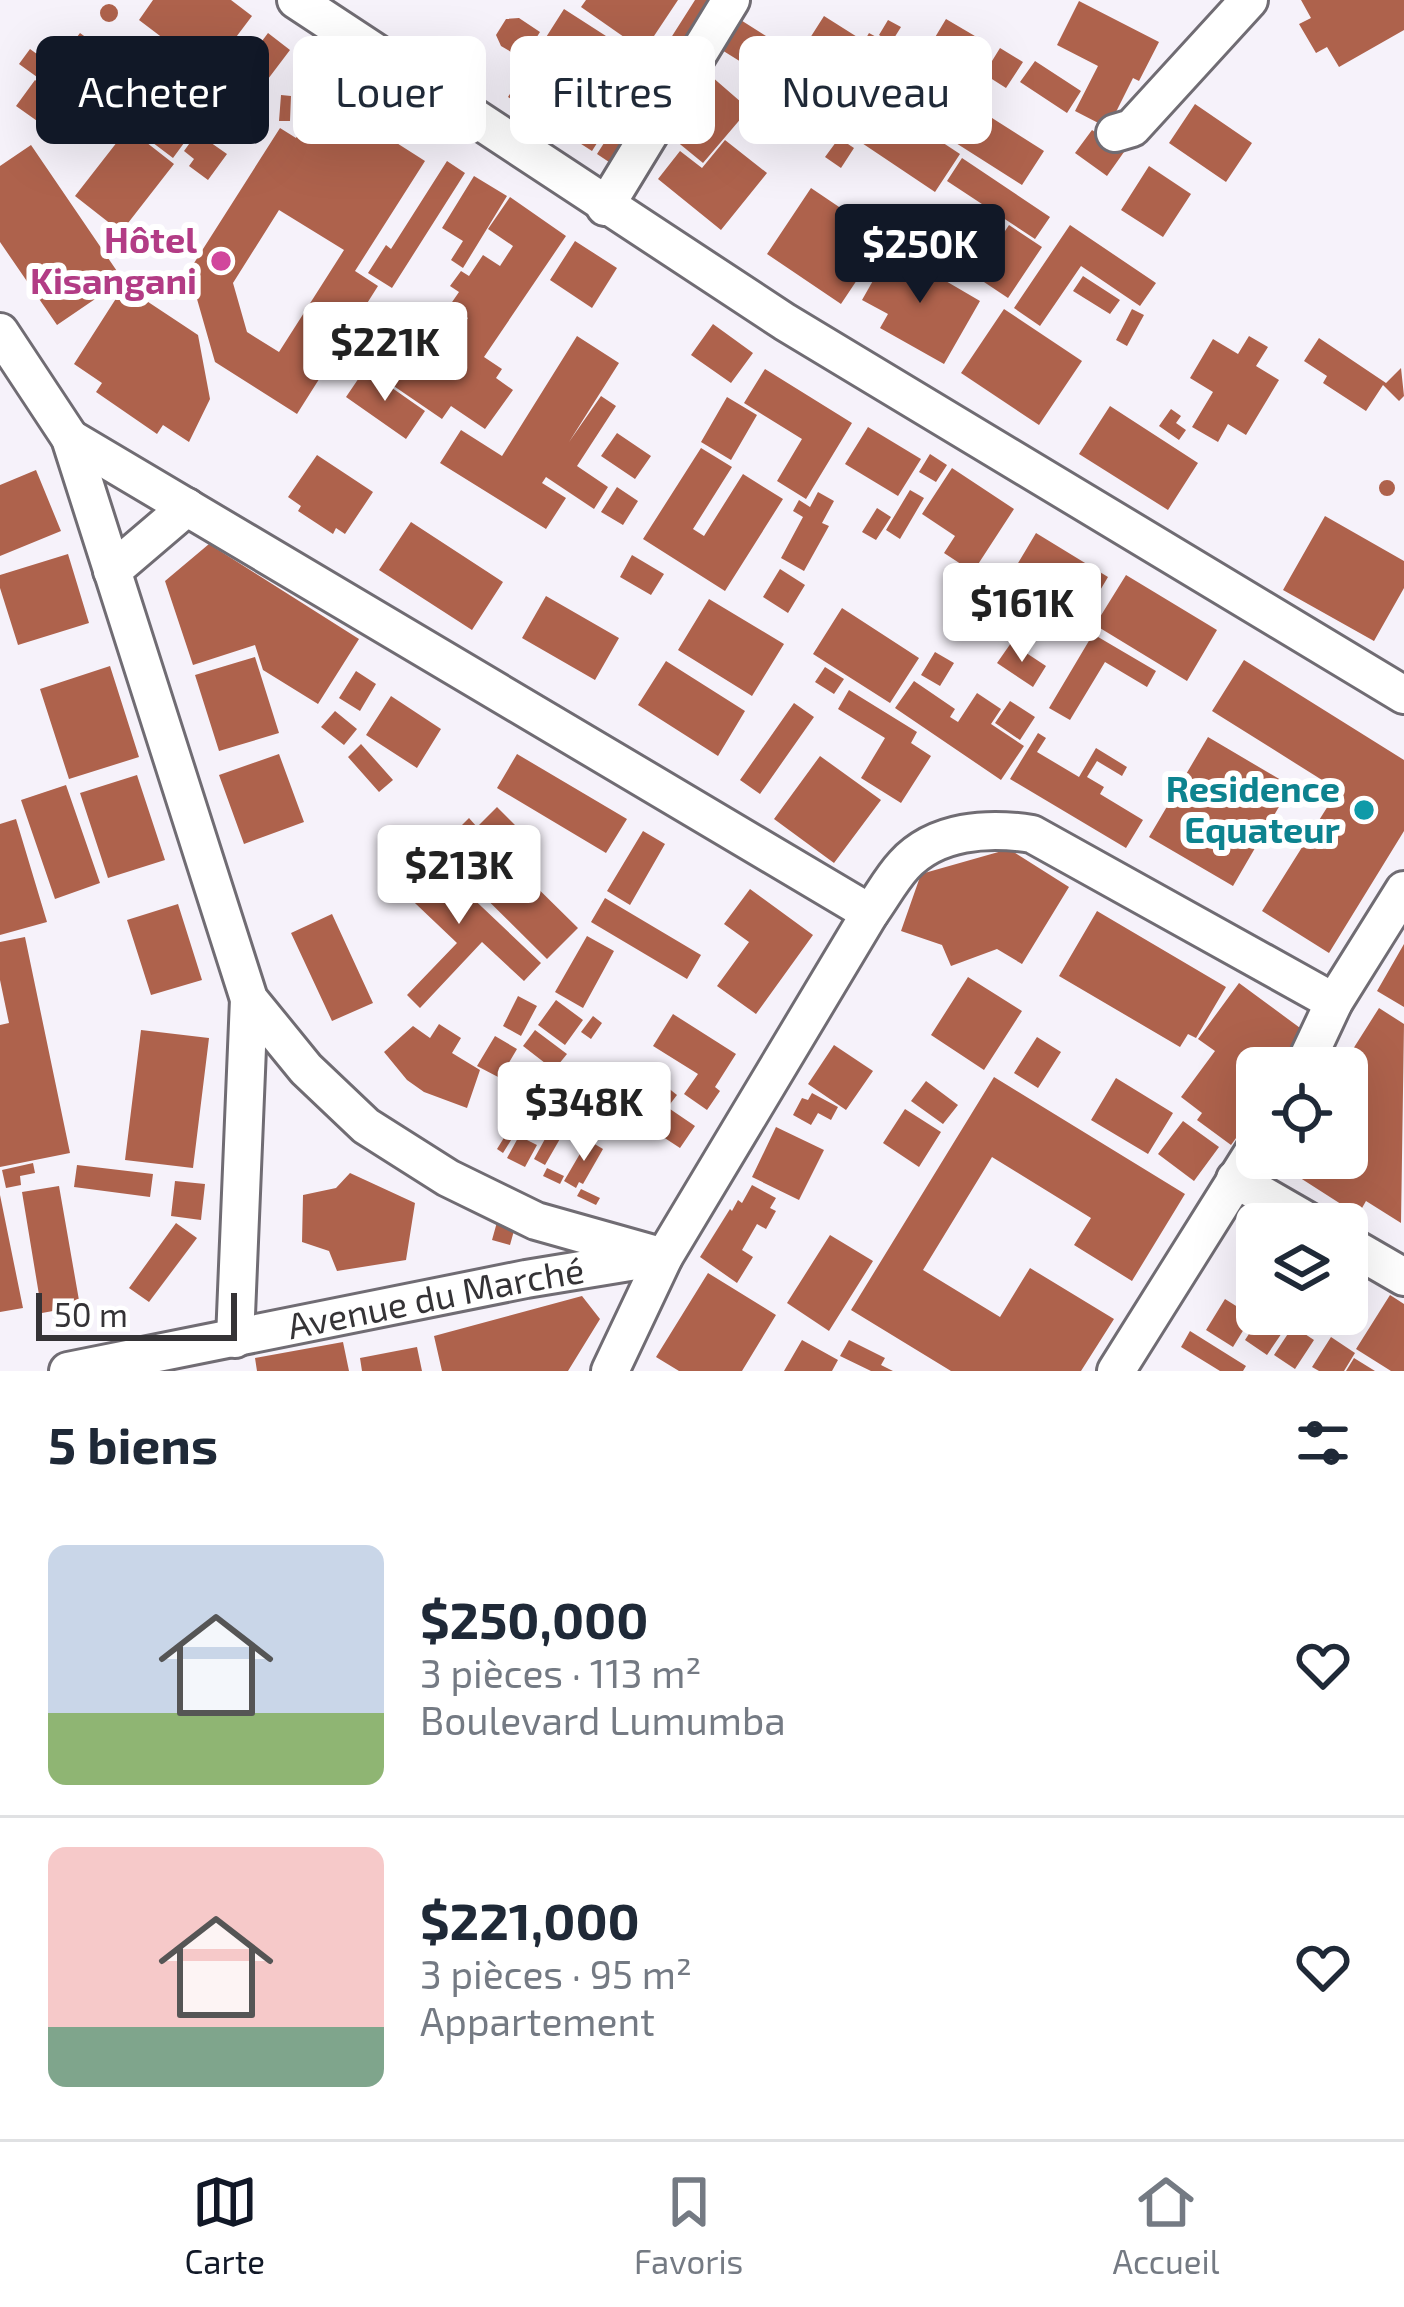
<!DOCTYPE html>
<html lang="fr">
<meta charset="utf-8">
<style>
:root{--surface:#fff;--page:#f2f2f3;--text:#1f2937;--muted:#747a83;--line:#e0e1e3;--accent:#111827}
body{margin:0;font-family:"Exo 2",sans-serif;background:var(--page);color:var(--text);height:100vh;display:flex;flex-direction:column;font-size:45px;white-space:nowrap}
*{box-sizing:border-box;margin:0}
p{font-size:39px;color:var(--muted)}
.icon{flex:none;width:66px;height:66px;fill:none;stroke:currentColor;stroke-width:2;stroke-linecap:round;stroke-linejoin:round}
.map{position:relative;height:1371px;overflow:hidden}
.side{display:flex;flex-direction:column;background:var(--surface);flex:1}
.side>*{flex:none}
.top-card{position:absolute;left:36px;top:36px;width:1332px;height:108px;display:flex;gap:24px}
.tools{position:absolute;left:1236px;top:1047px;display:grid;gap:24px}
.tools a{display:grid;place-items:center;width:132px;height:132px;border-radius:18px;background:var(--surface);box-shadow:0 12px 48px #0002;font-size:60px}
.scale{position:absolute;left:36px;bottom:30px;width:201px;box-sizing:border-box;padding-left:12px;border:6px solid #353336;border-top:0;font-size:33px;line-height:42px;white-space:nowrap;color:#353336;-webkit-text-stroke:9px #fff;paint-order:stroke}
.price{position:absolute;translate:-50% -102px;padding:0 27px;border-radius:12px;background:#fff;color:#222;font-size:39px;line-height:78px;filter:drop-shadow(0 3px 6px #0008)}
.price::after{content:'';position:absolute;left:50%;top:72px;width:36px;height:27px;margin-left:-18px;background:inherit;clip-path:polygon(0 0,100% 0,50% 100%)}
.price.current{background:var(--accent);color:#fff}
ul{padding:0;list-style:none}
li{display:flex;align-items:center;gap:36px;height:300px;padding:0 48px}
li+li{border-top:3px solid var(--line)}
li span{display:grid;place-items:center;flex:none;width:336px;height:240px;border-radius:18px;color:#555}
li>.icon{margin-inline-start:auto}
span .icon{width:144px;height:144px;fill:#fffc;stroke-width:1}
li b{font-size:51px}
h2{display:flex;justify-content:space-between;align-items:center;height:144px;padding:0 48px;font-size:51px}
.chip{padding:0 42px;border-radius:18px;background:var(--surface);box-shadow:0 12px 48px #0002;font-size:42px;line-height:108px}
.chip.current{background:var(--accent);color:#fff}
.dock{display:flex;justify-content:space-around;align-items:center;height:168px;border-top:3px solid var(--line);background:var(--surface);font-size:33px;color:var(--muted)}
.dock a{display:grid;justify-items:center;gap:6px}
.dock .current{color:var(--accent)}
.map>svg:first-child{display:block}
.building{fill:#ae624c;fill-rule:evenodd}
.lines{fill:none;stroke-linecap:round;stroke-linejoin:round}
.minor-casing{stroke:#706c73;stroke-width:42}
.minor{stroke:#fff;stroke-width:36}
.hotel-dot{fill:#d1479c;stroke:#fff;stroke-width:4.5}
.culture-dot{fill:#0f9aa8;stroke:#fff;stroke-width:4.5}
.labels{text-anchor:middle;stroke-width:12;stroke-linejoin:round;paint-order:stroke}
.hotel-label{font-size:36px;font-weight:bold;fill:#b23c85;stroke:#fff;text-anchor:end}
.culture-label{font-size:36px;font-weight:bold;fill:#0d838f;stroke:#fff;text-anchor:end}
.street-label{font-size:36px;fill:#353336;stroke:#fff}
</style>
<div class="map">
<svg width="1404" height="1371" viewBox="0 0 1404 1371">
<rect width="100%" height="100%" fill="#f6f2fa"/>
<path class="building" d="M 153,0 L 231,0 L 252,16 L 209,73 L 139,20 Z
M 586,0 L 678,0 L 644,51 L 581,7 Z
M 695,0 L 710,0 L 612,164 L 597,154 Z
M 1301,0 L 1404,0 L 1404,30 L 1339,67 L 1327,47 L 1316,53 L 1299,24 L 1311,18 Z
M 1079,1 L 1159,42 L 1139,81 L 1133,78 L 1108,128 L 1075,111 L 1098,66 L 1057,45 Z
M100 13a9 9 0 1 1 18 0a9 9 0 1 1-18 0Z
M 564,9 L 648,63 L 592,151 L 508,97 Z
M 824,16 L 862,40 L 848,61 L 810,38 Z
M 736,17 L 855,92 L 836,121 L 717,47 Z
M 519,18 L 540,32 L 523,59 L 501,46 L 496,35 L 506,19 Z
M 946,19 L 980,39 L 968,60 L 963,58 L 943,91 L 913,74 Z
M 888,20 L 901,27 L 891,43 L 879,35 Z
M 80,33 L 125,66 L 116,79 L 125,70 L 198,124 L 173,158 L 99,102 L 95,108 L 49,74 Z
M 268,33 L 290,50 L 234,124 L 212,108 Z
M 869,33 L 891,45 L 884,57 L 880,55 L 862,85 L 837,71 L 842,63 L 849,67 Z
M 1000,48 L 1023,62 L 1006,88 L 984,74 Z
M 30,49 L 48,62 L 37,77 L 19,64 Z
M 1035,61 L 1081,91 L 1067,113 L 1020,82 Z
M 711,76 L 749,109 L 703,163 L 664,131 Z
M 44,78 L 99,118 L 91,129 L 72,115 L 54,141 L 36,128 L 40,123 L 16,106 L 35,80 L 39,83 Z
M 903,78 L 940,100 L 929,118 L 892,95 Z
M 863,90 L 960,154 L 935,192 L 838,127 Z
M 281,95 L 291,96 L 290,121 L 279,121 Z
M 323,96 L 425,161 L 355,271 L 378,286 L 297,414 L 215,362 L 189,271 L 280,128 L 296,138 ZM 279,210 L 344,250 L 279,352 L 247,332 L 233,283 Z
M 970,104 L 1044,151 L 1022,185 L 948,138 Z
M 1195,104 L 1252,143 L 1226,182 L 1169,143 Z
M 128,128 L 174,164 L 121,232 L 75,196 Z
M 1092,130 L 1124,152 L 1107,176 L 1075,153 Z
M 197,133 L 227,154 L 208,180 L 189,166 L 194,159 L 184,151 Z
M 839,138 L 854,148 L 841,168 L 825,157 Z
M 725,140 L 767,173 L 721,230 L 658,179 L 680,151 L 702,168 Z
M 31,145 L 123,280 L 57,325 L 0,242 L 0,166 Z
M 962,158 L 1050,217 L 1035,239 L 947,181 Z
M 447,161 L 465,173 L 392,288 L 368,273 L 386,245 L 391,249 Z
M 1149,166 L 1191,194 L 1163,237 L 1121,210 Z
M 474,176 L 507,196 L 463,268 L 451,260 L 463,241 L 442,228 Z
M 811,188 L 885,238 L 841,304 L 767,254 Z
M 510,197 L 566,236 L 484,357 L 502,369 L 496,378 L 513,390 L 485,429 L 451,406 L 442,419 L 341,350 L 360,323 L 418,362 L 430,344 L 444,353 L 468,318 L 450,305 L 459,292 L 450,286 L 461,271 L 469,276 L 483,255 L 500,266 L 513,246 L 488,229 Z
M 1009,225 L 1042,247 L 1008,298 L 975,276 Z
M 1070,225 L 1156,283 L 1140,306 L 1081,266 L 1040,326 L 1014,308 Z
M 575,241 L 617,268 L 592,308 L 550,280 Z
M 891,249 L 980,301 L 944,364 L 880,328 L 888,314 L 862,300 Z
M 1083,276 L 1120,300 L 1110,314 L 1073,291 Z
M 124,286 L 198,335 L 210,399 L 189,442 L 163,425 L 157,434 L 96,392 L 102,383 L 74,364 Z
M 1004,309 L 1082,361 L 1039,425 L 961,373 Z
M 1132,309 L 1144,315 L 1127,346 L 1116,340 Z
M 713,324 L 753,353 L 731,383 L 691,355 Z
M 577,336 L 619,363 L 569,442 L 601,396 L 616,406 L 577,466 L 608,487 L 594,509 L 546,477 L 542,483 L 566,498 L 546,529 L 440,463 L 461,430 L 502,456 Z
M 1249,336 L 1268,347 L 1256,366 L 1279,380 L 1246,435 L 1228,424 L 1218,442 L 1192,427 L 1213,392 L 1190,378 L 1213,339 L 1238,354 Z
M 1319,338 L 1386,383 L 1401,368 L 1404,396 L 1399,401 L 1383,385 L 1366,411 L 1323,383 L 1327,376 L 1304,361 Z
M 365,369 L 425,411 L 406,439 L 346,397 Z
M 765,369 L 852,423 L 806,499 L 777,481 L 802,439 L 744,403 Z
M 727,397 L 757,415 L 731,460 L 701,442 Z
M 1110,406 L 1198,463 L 1168,510 L 1079,454 Z
M 1171,409 L 1181,416 L 1176,423 L 1186,430 L 1179,440 L 1159,426 Z
M 868,427 L 921,459 L 898,496 L 845,464 Z
M 617,433 L 651,456 L 635,479 L 601,456 Z
M 701,448 L 732,467 L 693,529 L 704,536 L 743,474 L 783,499 L 725,591 L 643,539 Z
M 930,454 L 947,465 L 936,482 L 919,472 Z
M 317,455 L 373,492 L 345,534 L 336,528 L 333,534 L 298,511 L 301,506 L 288,497 Z
M 952,468 L 1014,509 L 973,572 L 944,553 L 955,536 L 922,514 Z
M 36,470 L 61,531 L 0,556 L 0,485 Z
M1379 488a8 8 0 1 1 16 0a8 8 0 1 1-16 0Z
M 617,487 L 638,501 L 623,525 L 601,512 Z
M 910,490 L 924,498 L 900,539 L 886,530 Z
M 818,492 L 834,501 L 822,523 L 829,526 L 804,571 L 781,558 L 803,517 L 793,511 L 799,500 L 810,507 Z
M 877,508 L 891,517 L 876,540 L 862,532 Z
M 1325,516 L 1404,561 L 1404,588 L 1374,641 L 1283,590 Z
M 411,522 L 503,582 L 472,630 L 379,570 Z
M 1036,533 L 1108,577 L 1080,624 L 1008,580 Z
M 209,544 L 359,639 L 318,704 L 263,670 L 255,645 L 193,665 L 165,581 Z
M 68,554 L 89,623 L 18,645 L 0,588 L 0,575 Z
M 632,555 L 664,574 L 651,595 L 620,577 Z
M 780,569 L 805,585 L 788,613 L 763,597 Z
M 1126,575 L 1217,630 L 1187,681 L 1095,625 Z
M 546,596 L 619,638 L 595,680 L 522,638 Z
M 709,599 L 784,644 L 752,696 L 678,650 Z
M 842,608 L 919,658 L 890,703 L 813,654 Z
M 1093,634 L 1156,671 L 1147,687 L 1105,662 L 1070,720 L 1049,708 Z
M 1011,643 L 1046,666 L 1033,687 L 997,663 Z
M 935,652 L 954,663 L 940,686 L 921,675 Z
M 255,657 L 279,733 L 219,751 L 195,675 Z
M 1244,660 L 1404,760 L 1404,831 L 1329,953 L 1262,911 L 1338,790 L 1212,711 Z
M 666,661 L 745,711 L 718,756 L 638,705 Z
M 110,666 L 139,757 L 69,779 L 40,689 Z
M 825,667 L 844,679 L 834,694 L 815,682 Z
M 356,671 L 376,684 L 360,711 L 339,698 Z
M 914,681 L 955,709 L 950,717 L 958,722 L 977,693 L 1001,709 L 991,724 L 1024,746 L 1001,780 L 895,708 Z
M 849,690 L 917,732 L 911,743 L 931,756 L 901,803 L 861,778 L 885,738 L 838,709 Z
M 391,696 L 441,729 L 417,768 L 366,735 Z
M 1010,701 L 1035,717 L 1020,740 L 995,723 Z
M 794,703 L 814,717 L 760,794 L 740,780 Z
M 335,711 L 357,729 L 344,745 L 321,727 Z
M 1038,733 L 1046,738 L 1037,752 L 1079,777 L 1096,748 L 1127,767 L 1122,776 L 1097,761 L 1087,777 L 1104,787 L 1100,794 L 1143,820 L 1126,848 L 1010,779 Z
M 1208,737 L 1291,786 L 1233,886 L 1149,837 Z
M 361,744 L 393,780 L 379,792 L 348,757 Z
M 279,754 L 304,822 L 244,844 L 219,775 Z
M 517,754 L 627,819 L 606,853 L 497,788 Z
M 820,756 L 881,800 L 834,863 L 774,819 Z
M 137,775 L 165,860 L 108,878 L 80,793 Z
M 66,785 L 100,883 L 55,899 L 21,800 Z
M 497,807 L 521,831 L 500,851 L 578,928 L 547,959 L 437,850 L 469,818 L 477,827 Z
M 16,819 L 47,922 L 0,935 L 0,824 Z
M 643,831 L 665,844 L 630,905 L 607,891 Z
M 1009,849 L 1069,887 L 1022,964 L 997,949 L 951,966 L 942,945 L 901,931 L 921,874 Z
M 426,854 L 541,963 L 524,981 L 482,942 L 420,1008 L 407,995 L 457,943 L 396,885 Z
M 750,889 L 813,935 L 756,1014 L 717,986 L 749,942 L 724,924 Z
M 605,898 L 701,955 L 687,979 L 591,922 Z
M 178,904 L 202,980 L 151,995 L 127,920 Z
M 1097,911 L 1226,987 L 1196,1038 L 1188,1034 L 1180,1047 L 1059,976 Z
M 332,914 L 373,1003 L 332,1021 L 291,933 Z
M 587,936 L 614,951 L 583,1008 L 555,992 Z
M 25,937 L 70,1153 L 0,1167 L 0,1025 L 9,1023 L 0,980 L 0,942 Z
M 1404,944 L 1404,1007 L 1377,991 Z
M 968,977 L 1022,1011 L 984,1070 L 931,1035 Z
M 1239,983 L 1311,1036 L 1288,1068 L 1257,1068 L 1257,1109 L 1231,1145 L 1197,1120 L 1202,1113 L 1181,1097 L 1215,1051 L 1198,1039 Z
M 518,996 L 537,1006 L 521,1036 L 503,1026 Z
M 556,1000 L 583,1020 L 565,1045 L 538,1025 Z
M 1379,1008 L 1404,1024 L 1401,1223 L 1366,1201 L 1358,1215 L 1280,1165 L 1285,1158 L 1347,1158 L 1347,1068 L 1341,1068 Z
M 673,1014 L 736,1054 L 715,1087 L 720,1091 L 707,1110 L 684,1094 L 698,1074 L 653,1046 Z
M 593,1016 L 602,1023 L 591,1039 L 581,1032 Z
M 439,1024 L 461,1038 L 452,1053 L 480,1070 L 467,1108 L 424,1092 L 407,1080 L 384,1052 L 413,1026 L 430,1038 Z
M 141,1030 L 209,1038 L 193,1168 L 125,1160 Z
M 535,1030 L 567,1054 L 554,1070 L 523,1046 Z
M 495,1036 L 517,1049 L 500,1078 L 477,1066 Z
M 1037,1037 L 1061,1052 L 1038,1088 L 1014,1073 Z
M 834,1045 L 873,1071 L 846,1110 L 808,1084 Z
M 994,1077 L 1185,1194 L 1132,1281 L 1074,1245 L 1091,1218 L 992,1157 L 923,1270 L 1000,1317 L 1030,1268 L 1114,1319 L 1081,1371 L 951,1371 L 851,1310 Z
M 1116,1078 L 1173,1113 L 1148,1154 L 1091,1120 Z
M 657,1079 L 677,1095 L 667,1108 L 647,1092 Z
M 926,1081 L 958,1105 L 943,1124 L 911,1101 Z
M 812,1093 L 838,1107 L 831,1120 L 818,1113 L 811,1125 L 793,1115 L 802,1098 L 808,1100 Z
M 525,1104 L 531,1108 L 503,1153 L 497,1149 Z
M 670,1109 L 695,1126 L 680,1148 L 654,1131 Z
M 905,1109 L 941,1132 L 919,1167 L 883,1143 Z
M 557,1117 L 569,1123 L 545,1165 L 534,1159 Z
M 1183,1121 L 1219,1147 L 1194,1181 L 1158,1154 Z
M 776,1127 L 824,1150 L 799,1200 L 752,1177 Z
M 519,1136 L 537,1145 L 525,1167 L 507,1158 Z
M 588,1140 L 603,1149 L 583,1184 L 579,1182 L 576,1188 L 564,1181 Z
M 33,1163 L 35,1173 L 20,1176 L 21,1185 L 6,1188 L 2,1170 Z
M 77,1165 L 153,1174 L 150,1197 L 74,1187 Z
M 547,1168 L 564,1176 L 560,1184 L 543,1176 Z
M 350,1173 L 415,1203 L 406,1260 L 337,1271 L 329,1251 L 302,1242 L 303,1195 L 336,1188 Z
M 175,1181 L 205,1184 L 201,1220 L 171,1216 Z
M 752,1185 L 776,1198 L 770,1208 L 776,1211 L 766,1229 L 757,1224 L 742,1250 L 753,1257 L 737,1283 L 700,1257 L 730,1209 L 732,1211 L 738,1200 L 742,1203 Z
M 59,1186 L 80,1306 L 42,1313 L 22,1192 Z
M 581,1189 L 600,1198 L 596,1205 L 577,1196 Z
M 0,1195 L 23,1308 L 0,1312 Z
M 499,1215 L 517,1220 L 510,1245 L 492,1240 Z
M 176,1223 L 197,1238 L 149,1302 L 129,1288 Z
M 830,1235 L 873,1261 L 829,1331 L 787,1303 Z
M 1257,1256 L 1257,1280 L 1246,1274 Z
M 708,1273 L 776,1315 L 742,1371 L 679,1371 L 656,1357 Z
M 1390,1295 L 1404,1304 L 1404,1371 L 1391,1371 L 1356,1349 Z
M 582,1296 L 600,1319 L 568,1371 L 442,1371 L 434,1336 Z
M 1225,1299 L 1252,1316 L 1233,1347 L 1206,1330 Z
M 1262,1314 L 1286,1327 L 1267,1355 L 1245,1340 Z
M 1293,1326 L 1314,1340 L 1295,1369 L 1274,1355 Z
M 1190,1331 L 1246,1366 L 1243,1371 L 1220,1371 L 1181,1347 Z
M 1331,1337 L 1355,1353 L 1344,1371 L 1319,1371 L 1312,1367 Z
M 802,1340 L 838,1360 L 832,1371 L 784,1371 Z
M 849,1340 L 885,1358 L 881,1365 L 893,1371 L 871,1371 L 840,1356 Z
M 343,1342 L 349,1371 L 257,1371 L 255,1358 Z
M 417,1347 L 422,1371 L 362,1371 L 360,1358 Z
M 1354,1358 L 1375,1371 L 1346,1371 Z"/>
<g class="lines">
<g class="minor-casing">
<g id="minor">
<path d="M 296,0 L 785,322 L 1404,695"/>
<path d="M 1115,133 L 1132,128 L 1249,0"/>
<path d="M 605,207 L 731,0"/>
<path d="M 0,332 L 70,438 L 249,999 L 306,1069 L 366,1126 L 448,1178 L 536,1221 L 664,1257"/>
<path d="M 70,438 L 870,913"/>
<path d="M 112,571 L 187,507"/>
<path d="M 1303,1068 L 1334,1002 L 1404,890"/>
<path d="M 1235,1179 L 1313,1224"/>
<path d="M 1347,1244 L 1404,1277"/>
<path d="M 235,1339 L 249,999"/>
<path id="s1" d="M 68,1371 L 526,1279 L 648,1259"/>
<path d="M 610,1371 L 664,1257 L 870,913 C 881,898 891,879 904,865 C 936,830 988,827 1032,834 L 1334,1002"/>
<path d="M 1116,1371 L 1257,1146"/>
</g>
</g>
<use href="#minor" class="minor"/>
</g>
<circle class="hotel-dot" cx="221" cy="261" r="12"/>
<circle class="culture-dot" cx="1364" cy="810" r="12"/>
<g class="labels">
<g class="hotel-label">
<text x="197" y="253">Hôtel<tspan x="197" dy="41">Kisangani</tspan></text>
</g>
<g class="culture-label">
<text x="1340" y="802">Residence<tspan x="1340" dy="41">Equateur</tspan></text>
</g>
<g class="street-label">
<text dy="13" stroke="none"><textPath href="#s1" startOffset="375">Avenue du Marché</textPath></text>
</g>
</g>
</svg>
<div class="tools">
<a><svg class="icon" aria-label="locate" viewBox="0 0 24 24"><circle cx="12" cy="12" r="6"/><path d="M12 2v4M12 18v4M2 12h4M18 12h4"/></svg></a>
<a><svg class="icon" aria-label="layers" viewBox="0 0 24 24"><path d="M12 4l9 5-9 5-9-5zM3 14l9 5 9-5"/></svg></a>
</div>
<div class="scale">50 m</div>
<b class="price current" style="left:920px;top:306px">$250K</b>
<b class="price" style="left:385px;top:404px">$221K</b>
<b class="price" style="left:1022px;top:665px">$161K</b>
<b class="price" style="left:459px;top:927px">$213K</b>
<b class="price" style="left:584px;top:1164px">$348K</b>
<div class="top-card">
<a class="chip current">Acheter</a>
<a class="chip">Louer</a>
<a class="chip">Filtres</a>
<a class="chip">Nouveau</a>
</div>
</div>
<section class="side">
<h2>5 biens<svg class="icon" aria-label="filters" viewBox="0 0 24 24"><path d="M4 7h16M4 17h16"/><circle cx="9" cy="7" r="2"/><circle cx="15" cy="17" r="2"/></svg></h2>
<ul>
<li><span style="background:linear-gradient(#c9d6e8 70%,#8fb573 0)"><svg class="icon" aria-label="home" viewBox="0 0 24 24"><path d="M3 11l9-7 9 7M6 9v11h12V9"/></svg></span><div><b>$250,000</b><p>3 pièces · 113 m²</p><p>Boulevard Lumumba</p></div><svg class="icon" aria-label="heart" viewBox="0 0 24 24"><path d="M12 20l-8-8c-3-5 5-10 8-4 3-6 11-1 8 4z"/></svg></li>
<li><span style="background:linear-gradient(#f6c9c9 75%,#7fa58c 0)"><svg class="icon" aria-label="home" viewBox="0 0 24 24"><path d="M3 11l9-7 9 7M6 9v11h12V9"/></svg></span><div><b>$221,000</b><p>3 pièces · 95 m²</p><p>Appartement</p></div><svg class="icon" aria-label="heart" viewBox="0 0 24 24"><path d="M12 20l-8-8c-3-5 5-10 8-4 3-6 11-1 8 4z"/></svg></li>
</ul>
</section>
<nav class="dock">
<a class="current"><svg class="icon" aria-label="map" viewBox="0 0 24 24"><path d="M3 6l6-2 6 2 6-2v14l-6 2-6-2-6 2zM9 4v14M15 6v14"/></svg>Carte</a>
<a><svg class="icon" aria-label="saved" viewBox="0 0 24 24"><path d="M7 4h10v16l-5-4-5 4z"/></svg>Favoris</a>
<a><svg class="icon" aria-label="home" viewBox="0 0 24 24"><path d="M3 11l9-7 9 7M6 9v11h12V9"/></svg>Accueil</a>
</nav>
